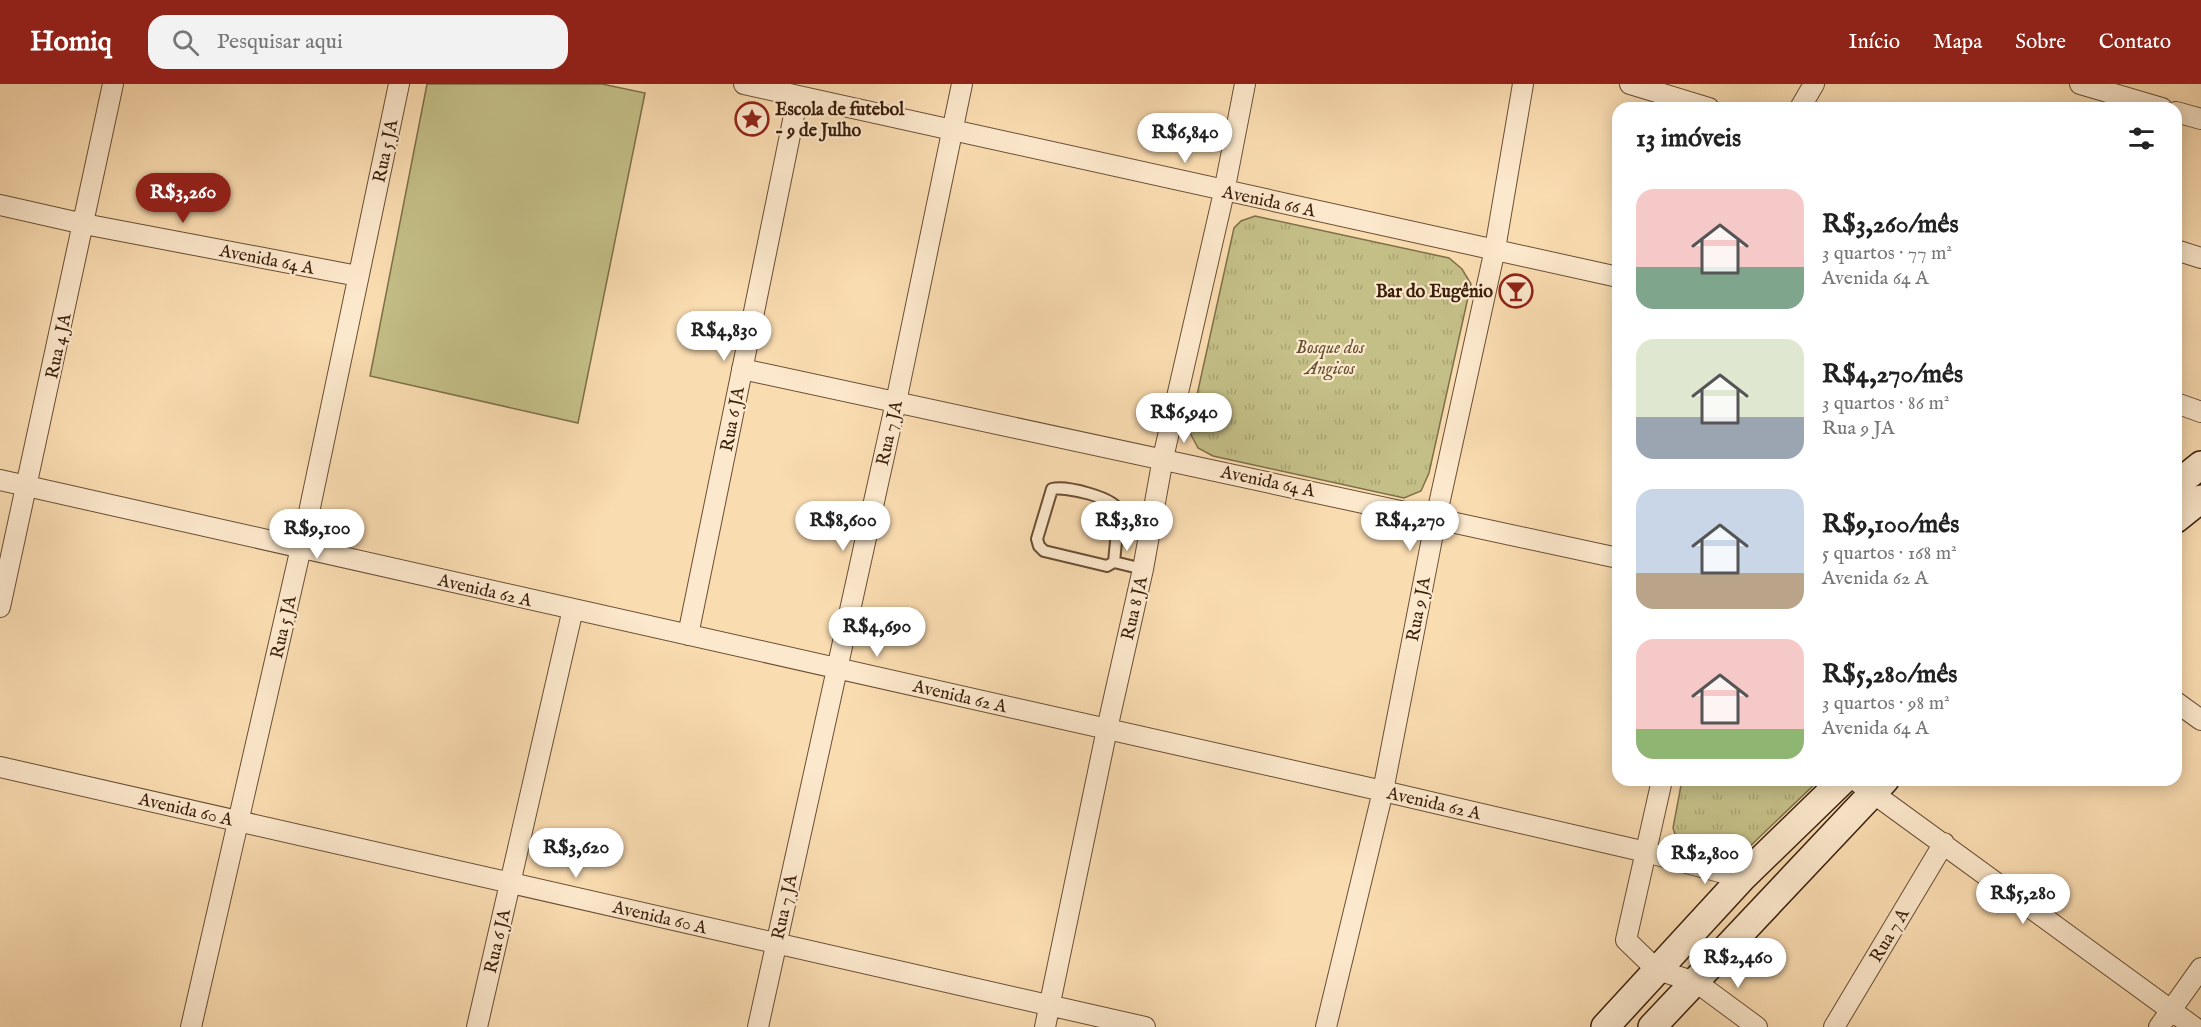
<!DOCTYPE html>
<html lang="pt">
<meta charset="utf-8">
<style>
:root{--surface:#fff;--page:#f2f2f2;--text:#222;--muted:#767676;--accent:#8f2418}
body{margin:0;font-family:"IM FELL English",serif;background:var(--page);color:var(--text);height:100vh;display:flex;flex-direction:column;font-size:22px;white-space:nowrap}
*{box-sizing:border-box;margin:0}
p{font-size:20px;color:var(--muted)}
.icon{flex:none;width:33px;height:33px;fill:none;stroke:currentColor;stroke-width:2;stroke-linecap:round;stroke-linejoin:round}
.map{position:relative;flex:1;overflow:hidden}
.drawer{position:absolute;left:1612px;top:18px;width:570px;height:684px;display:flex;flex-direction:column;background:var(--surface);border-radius:18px;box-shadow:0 3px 15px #0003}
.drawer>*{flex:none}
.price{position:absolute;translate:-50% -51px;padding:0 14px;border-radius:21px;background:#fff;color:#222;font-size:20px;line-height:39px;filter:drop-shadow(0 2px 3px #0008)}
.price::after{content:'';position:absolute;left:50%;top:36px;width:18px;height:14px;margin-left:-9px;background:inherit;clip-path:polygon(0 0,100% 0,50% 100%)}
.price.selected{background:var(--accent);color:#fff}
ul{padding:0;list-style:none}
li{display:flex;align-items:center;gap:18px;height:150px;padding:0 24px}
li span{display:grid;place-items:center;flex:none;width:168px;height:120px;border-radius:18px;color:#555}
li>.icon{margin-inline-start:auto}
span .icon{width:72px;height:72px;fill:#fffc;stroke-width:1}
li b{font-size:26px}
h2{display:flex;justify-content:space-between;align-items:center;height:72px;padding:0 24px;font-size:26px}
header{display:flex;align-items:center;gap:36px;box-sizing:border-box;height:84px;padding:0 30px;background:var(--accent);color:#fff}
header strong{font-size:28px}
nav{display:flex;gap:33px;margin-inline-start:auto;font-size:21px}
.search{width:420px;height:54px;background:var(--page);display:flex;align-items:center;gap:15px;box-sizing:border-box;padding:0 21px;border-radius:18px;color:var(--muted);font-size:22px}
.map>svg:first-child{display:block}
.grass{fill:#c4bf87;stroke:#7f6f4a;stroke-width:1.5}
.park{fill:url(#park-tufts);stroke:#7f6f4a;stroke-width:1.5}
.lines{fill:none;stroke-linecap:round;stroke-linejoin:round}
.service-casing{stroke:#6a4e35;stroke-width:14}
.minor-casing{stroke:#6a4e35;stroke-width:22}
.secondary-casing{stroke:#3a1f0c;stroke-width:30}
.service{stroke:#fce8cc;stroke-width:10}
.minor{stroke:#fce8cc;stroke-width:20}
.secondary{stroke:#fce8cc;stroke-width:27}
.labels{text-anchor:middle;stroke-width:4.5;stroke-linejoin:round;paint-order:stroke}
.poi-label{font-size:18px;font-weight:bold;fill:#3a1f0c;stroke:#fce8cc;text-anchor:start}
.street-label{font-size:18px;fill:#3a1f0c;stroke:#fce8cc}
.park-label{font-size:18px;font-style:italic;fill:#634f31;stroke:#fce8cc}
</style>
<header>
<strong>Homiq</strong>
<div class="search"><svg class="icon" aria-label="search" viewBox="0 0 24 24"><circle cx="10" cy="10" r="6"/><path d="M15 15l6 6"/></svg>Pesquisar aqui</div>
<nav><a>Início</a><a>Mapa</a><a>Sobre</a><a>Contato</a></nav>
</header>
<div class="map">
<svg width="2201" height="943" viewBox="0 0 2201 943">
<defs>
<pattern id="park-tufts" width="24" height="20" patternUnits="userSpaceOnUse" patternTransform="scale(1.5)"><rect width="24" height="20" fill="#c4bf87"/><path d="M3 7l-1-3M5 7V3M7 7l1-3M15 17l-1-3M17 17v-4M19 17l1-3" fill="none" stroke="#a9a473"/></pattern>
</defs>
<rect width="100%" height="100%" fill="#fadcb1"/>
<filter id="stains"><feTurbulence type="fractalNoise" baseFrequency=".00333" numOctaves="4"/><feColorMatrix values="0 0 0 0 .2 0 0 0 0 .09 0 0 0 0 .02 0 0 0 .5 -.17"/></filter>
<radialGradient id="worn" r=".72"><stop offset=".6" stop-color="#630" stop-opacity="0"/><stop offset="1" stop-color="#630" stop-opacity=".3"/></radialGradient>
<path class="grass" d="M 427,0 L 602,0 L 645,9 L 578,339 L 370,292 Z"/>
<path class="park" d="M 1255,132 L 1449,174 L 1462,185 L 1471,200 L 1429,389 L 1421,407 L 1404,414 L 1213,372 L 1198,364 L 1189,347 L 1234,144 L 1241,137 Z
M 1682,696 L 1819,696 L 1745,767 L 1676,753 L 1673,744 Z"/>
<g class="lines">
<g class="service-casing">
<path id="service" d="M 1114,478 L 1119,427 C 1114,413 1066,402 1052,405 L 1037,455 L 1039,462 L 1044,467 L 1107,482 L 1114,478 L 1143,485"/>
</g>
<g class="minor-casing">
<path id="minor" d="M 744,0 L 1618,193
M 1630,0 L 1709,24
M 2080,0 L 2162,24
M 1800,24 L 1814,0
M 2176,28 L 2201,35
M 0,121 L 84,140 L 358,192
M 2176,166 L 2201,174
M 742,285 L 1618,474
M 2176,319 L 2201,328
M 0,396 L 1383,707 L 1646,768 L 1742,794
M 0,523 L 113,0
M 688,551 L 798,12
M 2176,618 L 2201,636
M 0,683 L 1145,943
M 1662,696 L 1626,856 L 1657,886 L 1696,898 L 1757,943
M 1855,696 L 2194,943
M 191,943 L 308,433 L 399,0
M 477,943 L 573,525
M 758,943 L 896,318 L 962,0
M 1045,943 L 1107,645 L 1143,485 L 1163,374 L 1224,108 L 1245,0
M 1326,943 L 1383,707 L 1436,434 L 1495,165 L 1523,0
M 1834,943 L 1944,759
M 2159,943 L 2201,884"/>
</g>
<g class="secondary-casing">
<path id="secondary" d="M 2176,401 L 2201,381
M 2176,435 L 2201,415
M 1605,943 L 1742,794 L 1843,696
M 1652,943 L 1885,696"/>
</g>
<use href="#service" class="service"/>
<use href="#minor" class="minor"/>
<use href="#secondary" class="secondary"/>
</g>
<defs>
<g id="sight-ring" transform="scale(1.725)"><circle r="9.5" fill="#fce8cc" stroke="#8f2418" stroke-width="1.5"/><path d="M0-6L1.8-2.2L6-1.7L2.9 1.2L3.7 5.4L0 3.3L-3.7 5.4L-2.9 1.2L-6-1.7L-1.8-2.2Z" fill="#8f2418"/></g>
<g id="bar-ring" transform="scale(1.725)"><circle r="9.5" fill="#fce8cc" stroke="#8f2418" stroke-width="1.5"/><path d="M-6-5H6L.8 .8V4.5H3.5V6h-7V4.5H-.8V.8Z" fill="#8f2418"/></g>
</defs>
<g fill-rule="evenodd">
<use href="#sight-ring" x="752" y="35"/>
<use href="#bar-ring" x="1516" y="207"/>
</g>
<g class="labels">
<g class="poi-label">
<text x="775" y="31">Escola de futebol<tspan x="775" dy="21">- 9 de Julho</tspan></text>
<text x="1493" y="213" text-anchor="end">Bar do Eugênio</text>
</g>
<g class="street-label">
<text transform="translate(385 67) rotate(-78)" y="6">Rua 5 JA</text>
<text transform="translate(1269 117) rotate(12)" y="6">Avenida 66 A</text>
<text transform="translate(267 175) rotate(11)" y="6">Avenida 64 A</text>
<text transform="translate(58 262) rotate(-78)" y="6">Rua 4 JA</text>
<text transform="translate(732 335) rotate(-79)" y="6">Rua 6 JA</text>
<text transform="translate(889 349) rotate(-77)" y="6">Rua 7 JA</text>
<text transform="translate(1268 397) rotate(12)" y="6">Avenida 64 A</text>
<text transform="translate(485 506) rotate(13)" y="6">Avenida 62 A</text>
<text transform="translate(1134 524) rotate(-77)" y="6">Rua 8 JA</text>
<text transform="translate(1418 525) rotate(-79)" y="6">Rua 9 JA</text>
<text transform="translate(283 543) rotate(-77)" y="6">Rua 5 JA</text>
<text transform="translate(960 612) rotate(13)" y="6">Avenida 62 A</text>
<text transform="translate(1434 719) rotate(13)" y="6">Avenida 62 A</text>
<text transform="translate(186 725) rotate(13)" y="6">Avenida 60 A</text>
<text transform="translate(784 823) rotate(-78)" y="6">Rua 7 JA</text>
<text transform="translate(660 833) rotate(13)" y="6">Avenida 60 A</text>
<text transform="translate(1889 851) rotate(-59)" y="6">Rua 7 A</text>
<text transform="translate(497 857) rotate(-77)" y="6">Rua 6 JA</text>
</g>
<g class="park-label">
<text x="1330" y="269">Bosque dos<tspan x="1330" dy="21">Angicos</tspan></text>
</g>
</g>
<rect width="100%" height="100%" filter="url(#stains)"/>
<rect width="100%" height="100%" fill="url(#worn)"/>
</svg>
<b class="price" style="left:1185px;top:80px">R$6,840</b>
<b class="price selected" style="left:183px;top:140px">R$3,260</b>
<b class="price" style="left:724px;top:278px">R$4,830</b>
<b class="price" style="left:1184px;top:360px">R$6,940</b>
<b class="price" style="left:843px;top:468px">R$8,600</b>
<b class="price" style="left:1127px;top:468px">R$3,810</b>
<b class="price" style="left:1410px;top:468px">R$4,270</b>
<b class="price" style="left:317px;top:476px">R$9,100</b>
<b class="price" style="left:877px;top:574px">R$4,690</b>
<b class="price" style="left:576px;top:795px">R$3,620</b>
<b class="price" style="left:1705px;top:801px">R$2,800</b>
<b class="price" style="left:2023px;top:841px">R$5,280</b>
<b class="price" style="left:1738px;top:905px">R$2,460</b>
<section class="drawer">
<h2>13 imóveis<svg class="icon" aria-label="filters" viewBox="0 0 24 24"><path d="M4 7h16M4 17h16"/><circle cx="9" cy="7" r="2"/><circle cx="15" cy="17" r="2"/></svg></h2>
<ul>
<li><span style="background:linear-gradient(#f6c9c9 65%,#7fa58c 0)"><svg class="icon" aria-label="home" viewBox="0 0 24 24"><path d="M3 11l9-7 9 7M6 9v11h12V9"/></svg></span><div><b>R$3,260/mês</b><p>3 quartos · 77 m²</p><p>Avenida 64 A</p></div></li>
<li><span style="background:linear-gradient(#dfe7d0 65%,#9aa5b1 0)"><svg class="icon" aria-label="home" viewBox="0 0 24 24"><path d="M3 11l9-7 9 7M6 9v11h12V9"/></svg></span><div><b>R$4,270/mês</b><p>3 quartos · 86 m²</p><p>Rua 9 JA</p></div></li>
<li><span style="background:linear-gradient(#c9d6e8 70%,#b9a48a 0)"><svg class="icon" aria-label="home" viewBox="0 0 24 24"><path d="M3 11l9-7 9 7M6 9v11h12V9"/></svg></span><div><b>R$9,100/mês</b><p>5 quartos · 168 m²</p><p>Avenida 62 A</p></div></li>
<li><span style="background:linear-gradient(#f6c9c9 75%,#8fb573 0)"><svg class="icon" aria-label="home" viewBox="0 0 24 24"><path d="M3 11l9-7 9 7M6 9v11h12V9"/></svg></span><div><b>R$5,280/mês</b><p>3 quartos · 98 m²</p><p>Avenida 64 A</p></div></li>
</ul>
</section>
</div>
